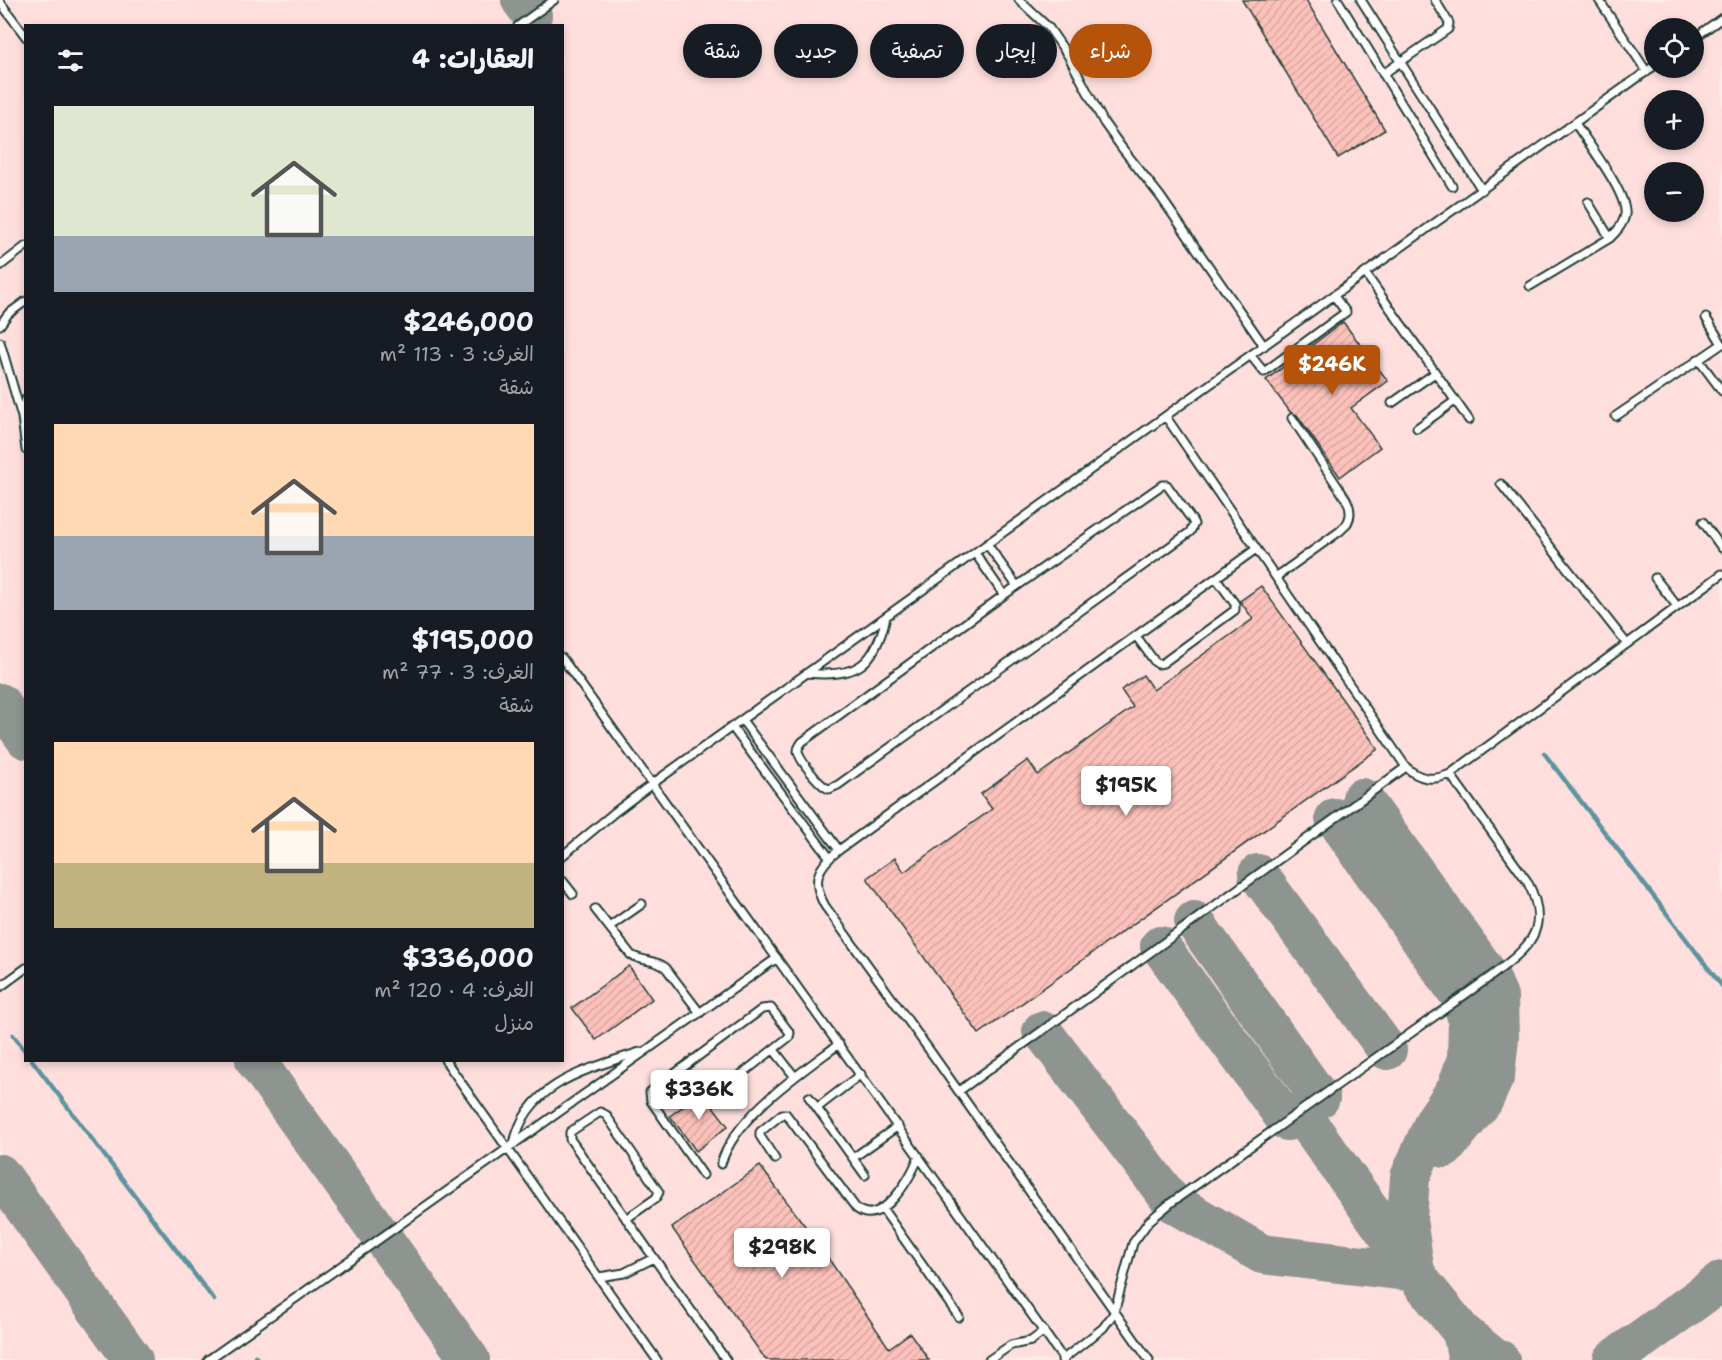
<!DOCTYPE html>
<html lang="ar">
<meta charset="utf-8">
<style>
:root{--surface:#171b24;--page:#20242c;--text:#f1f3f6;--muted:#9ea1a6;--accent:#b45309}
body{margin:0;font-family:"Shantell Sans","Playpen Sans Arabic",sans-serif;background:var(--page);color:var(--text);direction:rtl;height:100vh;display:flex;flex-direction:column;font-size:22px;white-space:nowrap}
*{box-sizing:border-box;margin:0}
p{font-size:20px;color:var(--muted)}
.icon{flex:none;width:33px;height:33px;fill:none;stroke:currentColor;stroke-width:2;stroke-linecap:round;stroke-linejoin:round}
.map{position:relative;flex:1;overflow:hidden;direction:ltr}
.drawer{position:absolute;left:24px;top:24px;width:540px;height:1038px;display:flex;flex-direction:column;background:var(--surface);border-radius:0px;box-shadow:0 3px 9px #0003;direction:rtl}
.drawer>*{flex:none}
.hud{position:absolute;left:582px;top:24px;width:570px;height:54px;direction:rtl;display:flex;gap:12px}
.fabs{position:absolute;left:1644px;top:18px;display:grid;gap:12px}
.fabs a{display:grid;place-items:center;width:60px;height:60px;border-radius:50%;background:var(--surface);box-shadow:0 3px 9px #0003;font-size:30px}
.price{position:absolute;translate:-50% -51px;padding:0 14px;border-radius:6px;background:#fff;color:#222;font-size:20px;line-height:39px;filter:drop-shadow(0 2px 3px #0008)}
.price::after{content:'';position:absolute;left:50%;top:36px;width:18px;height:14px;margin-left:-9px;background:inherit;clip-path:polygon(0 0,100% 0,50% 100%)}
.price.current{background:var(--accent);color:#fff}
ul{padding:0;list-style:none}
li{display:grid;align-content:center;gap:12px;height:318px;padding:0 30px}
li span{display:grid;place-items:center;height:186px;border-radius:0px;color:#555}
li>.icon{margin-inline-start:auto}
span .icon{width:108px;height:108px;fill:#fffc;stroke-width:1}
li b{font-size:26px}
h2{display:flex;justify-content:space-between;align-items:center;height:72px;padding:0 30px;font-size:26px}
.pill{padding:0 21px;border-radius:27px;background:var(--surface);box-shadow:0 3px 9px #0003;font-size:21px;line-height:54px}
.pill.current{background:var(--accent);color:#fff}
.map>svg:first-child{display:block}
.built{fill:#fedfdd;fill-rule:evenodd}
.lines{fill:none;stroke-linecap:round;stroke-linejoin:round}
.stream{stroke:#5d939f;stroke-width:4.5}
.taxiway{stroke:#8e9490;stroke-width:40}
.building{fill:url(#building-hatch);stroke:#1f3d34;stroke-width:1.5}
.service-casing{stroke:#1f3d34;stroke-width:11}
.service{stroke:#fff;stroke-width:7}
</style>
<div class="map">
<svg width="1722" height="1360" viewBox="0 0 1722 1360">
<defs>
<pattern id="building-hatch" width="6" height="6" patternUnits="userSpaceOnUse" patternTransform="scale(1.5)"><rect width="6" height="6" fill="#fdc1bb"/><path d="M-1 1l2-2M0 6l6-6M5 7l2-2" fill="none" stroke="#d8a7a1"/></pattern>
</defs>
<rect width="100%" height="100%" fill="#feeceb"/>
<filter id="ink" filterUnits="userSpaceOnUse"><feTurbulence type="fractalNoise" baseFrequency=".0167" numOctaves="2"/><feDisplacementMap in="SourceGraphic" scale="12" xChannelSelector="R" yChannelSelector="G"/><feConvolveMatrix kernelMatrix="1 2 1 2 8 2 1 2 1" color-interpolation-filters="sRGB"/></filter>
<g filter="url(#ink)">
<path class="built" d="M 0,0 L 1722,0 L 1722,1360 L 0,1360 ZM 26,26 L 562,26 L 562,1060 L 26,1060 ZM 1654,28 L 1694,28 L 1694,68 L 1654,68 ZM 1654,100 L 1694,100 L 1694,140 L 1654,140 ZM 1654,172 L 1694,172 L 1694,212 L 1654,212 Z"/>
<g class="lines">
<path class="stream" d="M 1544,753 L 1722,986
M 13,1035 L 26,1052
M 32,1060 L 214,1300
M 255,1356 L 258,1360"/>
<path class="taxiway" d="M 521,0 L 532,15
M 0,703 L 26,739
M 1362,798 L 1490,977 L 1498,997 L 1499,1038 L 1495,1075 L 1483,1101 L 1445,1148
M 1258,874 L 1387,1050
M 1194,921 L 1320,1098
M 1160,946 L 1287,1121
M 1042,1031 L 1172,1202 L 1262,1254 L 1415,1272 L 1407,1220 L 1410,1177 L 1435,1120 L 1457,1088 L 1467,1058 L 1468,1021 L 1461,997 L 1335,818
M 255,1060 L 470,1360
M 1300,1112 L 1423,1284 L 1462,1332 L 1468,1360
M 0,1174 L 133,1360
M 1462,1332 L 1494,1358 L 1500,1360
M 1613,1360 L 1722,1281"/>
</g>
<path class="building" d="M 1242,0 L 1306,0 L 1385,130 L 1338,158 Z
M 1343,322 L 1388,381 L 1351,408 L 1380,447 L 1340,477 L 1297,415 L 1291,413 L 1266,380 Z
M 1261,586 L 1378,749 L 979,1034 L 867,878 L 895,858 L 904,872 L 992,809 L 981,794 L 1028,760 L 1038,775 L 1133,707 L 1121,690 L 1143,675 L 1153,690 L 1253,619 L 1240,601 Z
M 629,966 L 652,999 L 596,1040 L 572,1008 Z
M 702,1092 L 728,1126 L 696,1151 L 670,1116 Z
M 760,1166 L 820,1246 L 889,1348 L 910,1333 L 929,1360 L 766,1360 L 672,1228 Z"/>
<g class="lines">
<g class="service-casing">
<path id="service" d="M 1019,0 L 1049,28 L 1069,57 L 1104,123 L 1122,148 L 1160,196 L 1264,346
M 1338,0 L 1452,186
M 1361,0 L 1482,190
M 1599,0 L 1647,72
M 0,2 L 26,37
M 518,26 L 554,0
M 1694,38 L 1722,18
M 1383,74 L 1448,29 L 1449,23 L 1435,0
M 1588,202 L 1610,238
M 0,266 L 26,246
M 1365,273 L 1469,420
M 1530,286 L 1610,238 C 1616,232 1623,225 1625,215 C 1628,194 1587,142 1575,123
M 1706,318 L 1722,344
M 0,325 L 8,314 L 26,301
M 0,342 L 22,417
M 1251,356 L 1264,372 L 1346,312 L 1334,296
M 1698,359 L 1722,391
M 26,399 L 22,417 L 26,450
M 1392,403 L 1435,373
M 1616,416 L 1722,344
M 1166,417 L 1406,767 C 1420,780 1433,781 1450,774 L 1722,574
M 1417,428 L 1455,401
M 1501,484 L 1627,644
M 1162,485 L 1167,485 L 1169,488 L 1192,520 L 1194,524 L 1190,532 L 838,785 L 829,789 C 821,787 799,760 798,751 C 798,746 800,746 802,742 L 1004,595 Z
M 1703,522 L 1722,548
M 987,544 L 1017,586
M 975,553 L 1004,595
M 1276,577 L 1340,531 C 1351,522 1353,512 1346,499 L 1292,418
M 1655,578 L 1677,606
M 1136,636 L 1155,662 L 1158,664 L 1163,663 L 1235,610 L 1235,604 L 1216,578
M 562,658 L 1064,1360
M 808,673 C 857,678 875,665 886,617
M 742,720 L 839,850
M 732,727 L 829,857
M 562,856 L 615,812 L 652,784 L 1654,66
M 562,880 L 573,894
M 595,909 L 631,955 C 643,962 655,959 666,968 L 700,1013
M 609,927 L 642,904
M 0,987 L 26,968
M 774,1050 L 795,1077
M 445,1060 L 657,1360
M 959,1091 L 1406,767
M 809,1097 L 865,1175
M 817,1108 L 861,1074
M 514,1144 C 526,1083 588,1069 640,1052
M 853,1158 L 898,1126
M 775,1159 L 760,1136 L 760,1132 L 782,1114 L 786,1114 L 856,1208 C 881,1230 912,1176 919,1156
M 721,1164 C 735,1116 799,1074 839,1044
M 703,1175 L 651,1101 L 650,1092 L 762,1009 L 771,1008 L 790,1033 L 789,1037 L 724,1088
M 882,1208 L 959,1317
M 626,1219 L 656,1198 L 659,1192 L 606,1115 L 600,1112 L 570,1132 L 570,1139 C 622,1213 674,1286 726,1360
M 599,1277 L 624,1273 L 654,1258
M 208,1360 L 777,958
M 989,1360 L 1011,1345 L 1031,1341 L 1044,1331
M 1062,1360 L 1103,1328 L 1114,1313 L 1133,1243 L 1149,1221 L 1172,1202 L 1490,977 C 1528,948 1553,930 1527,881 L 1450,774
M 1149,1360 L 930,1051 L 825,906 C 811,881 817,867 839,850 L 1256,549"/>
</g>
<use href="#service" class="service"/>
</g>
</g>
</svg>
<div class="fabs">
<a><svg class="icon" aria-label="locate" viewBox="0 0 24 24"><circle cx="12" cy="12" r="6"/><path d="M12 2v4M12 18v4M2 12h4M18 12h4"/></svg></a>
<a>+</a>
<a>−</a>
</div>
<b class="price current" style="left:1332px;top:396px">$246K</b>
<b class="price" style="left:1126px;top:817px">$195K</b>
<b class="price" style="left:699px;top:1121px">$336K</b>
<b class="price" style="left:782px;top:1279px">$298K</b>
<div class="hud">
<a class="pill current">شراء</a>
<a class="pill">إيجار</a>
<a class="pill">تصفية</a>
<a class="pill">جديد</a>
<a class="pill">شقة</a>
</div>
<section class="drawer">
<h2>العقارات: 4<svg class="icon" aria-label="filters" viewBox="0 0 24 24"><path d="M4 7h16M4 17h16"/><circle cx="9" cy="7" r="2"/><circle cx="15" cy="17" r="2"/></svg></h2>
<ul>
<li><span style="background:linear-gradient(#dfe7d0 70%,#9aa5b1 0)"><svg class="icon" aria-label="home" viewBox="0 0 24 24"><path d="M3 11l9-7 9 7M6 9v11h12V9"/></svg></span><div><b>$246,000</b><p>الغرف: 3 · 113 m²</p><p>شقة</p></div></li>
<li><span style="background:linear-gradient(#ffd9b3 60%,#9aa5b1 0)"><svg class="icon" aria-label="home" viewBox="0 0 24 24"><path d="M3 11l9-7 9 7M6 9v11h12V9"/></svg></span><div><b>$195,000</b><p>الغرف: 3 · 77 m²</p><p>شقة</p></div></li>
<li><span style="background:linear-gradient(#ffd9b3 65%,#c2b280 0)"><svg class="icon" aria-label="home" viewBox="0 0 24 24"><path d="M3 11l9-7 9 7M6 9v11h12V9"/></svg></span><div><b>$336,000</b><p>الغرف: 4 · 120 m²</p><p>منزل</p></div></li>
</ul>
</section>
</div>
